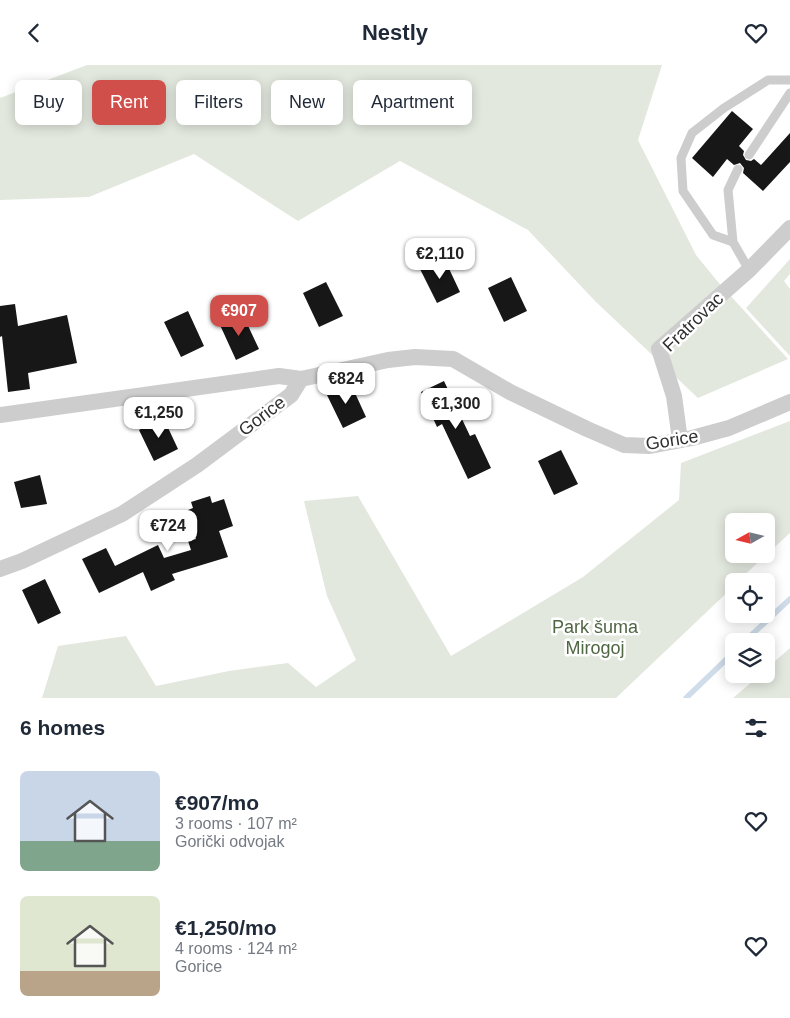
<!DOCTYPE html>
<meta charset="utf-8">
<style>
:root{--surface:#fff;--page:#f6f6f7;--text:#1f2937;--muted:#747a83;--accent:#d04f4a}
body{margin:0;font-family:Helvetica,sans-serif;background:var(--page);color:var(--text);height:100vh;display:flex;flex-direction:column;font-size:19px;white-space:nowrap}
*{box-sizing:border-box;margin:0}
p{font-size:16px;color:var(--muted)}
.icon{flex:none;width:28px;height:28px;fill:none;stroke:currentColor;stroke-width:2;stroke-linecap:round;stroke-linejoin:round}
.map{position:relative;height:633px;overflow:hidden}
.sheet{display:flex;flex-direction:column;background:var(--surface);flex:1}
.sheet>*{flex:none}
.banner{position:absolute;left:15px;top:15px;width:500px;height:45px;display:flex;gap:10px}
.needle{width:32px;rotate:262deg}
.fabs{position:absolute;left:725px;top:448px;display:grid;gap:10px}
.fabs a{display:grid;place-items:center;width:50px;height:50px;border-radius:8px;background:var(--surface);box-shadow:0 2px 12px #0003;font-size:25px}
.price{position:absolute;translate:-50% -42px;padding:0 11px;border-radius:10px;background:#fff;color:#222;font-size:16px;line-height:32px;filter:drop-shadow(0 1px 2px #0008)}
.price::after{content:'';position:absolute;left:50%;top:30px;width:15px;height:11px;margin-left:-8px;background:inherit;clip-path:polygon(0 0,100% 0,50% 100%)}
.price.on{background:var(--accent);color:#fff}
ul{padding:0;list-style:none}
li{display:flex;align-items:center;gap:15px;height:125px;padding:0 20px}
li span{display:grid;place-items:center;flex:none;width:140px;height:100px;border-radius:8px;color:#555}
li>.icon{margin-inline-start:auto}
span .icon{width:60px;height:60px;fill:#fffc;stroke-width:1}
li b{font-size:21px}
h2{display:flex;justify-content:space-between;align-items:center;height:60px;padding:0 20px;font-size:21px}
.pill{padding:0 18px;border-radius:8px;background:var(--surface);box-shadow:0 2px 12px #0003;font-size:18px;line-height:45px}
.pill.on{background:var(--accent);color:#fff}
header{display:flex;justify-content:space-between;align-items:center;height:65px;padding:0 20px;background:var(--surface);font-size:22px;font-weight:600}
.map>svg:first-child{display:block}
.green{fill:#e2e8de;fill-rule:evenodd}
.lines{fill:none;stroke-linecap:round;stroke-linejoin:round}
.stream{stroke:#cfdce9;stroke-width:5.5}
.building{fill:#171717}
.service{stroke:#cdcdcd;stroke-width:9}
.minor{stroke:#cdcdcd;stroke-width:16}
.labels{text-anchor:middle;stroke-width:5;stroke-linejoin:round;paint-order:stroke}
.street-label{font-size:18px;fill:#303030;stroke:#fff}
.park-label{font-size:18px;fill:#506743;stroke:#fff}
</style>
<header><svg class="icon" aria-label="back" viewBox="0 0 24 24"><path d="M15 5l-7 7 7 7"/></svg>Nestly<svg class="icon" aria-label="heart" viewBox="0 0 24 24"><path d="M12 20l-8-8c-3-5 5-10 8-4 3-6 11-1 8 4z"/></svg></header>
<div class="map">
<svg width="790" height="633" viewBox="0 0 790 633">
<rect width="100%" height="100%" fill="#fff"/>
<path class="green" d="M 87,0 L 662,0 L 638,75 L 696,190 L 718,217 L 788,294 L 698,333 L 596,237 L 528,165 L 400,96 L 298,156 L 194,89 L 89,132 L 0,135 L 0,33 Z
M 790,194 L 790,209 L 784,216 L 790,224 L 790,291 L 746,243 Z
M 790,356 L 790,468 L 738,516 L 734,516 L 734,521 L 616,633 L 42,633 L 58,581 L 126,571 L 156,621 L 229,606 L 288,598 L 316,622 L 356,595 L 327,531 L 304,436 L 358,431 L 451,591 L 583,512 L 679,435 L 681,398 ZM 766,456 L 766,489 L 734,489 L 734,456 Z
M 790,583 L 790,633 L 733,633 L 761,609 L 766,609 L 766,604 Z"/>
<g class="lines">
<path class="stream" d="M 745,576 L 790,534
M 686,633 L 734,587"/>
</g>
<path class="building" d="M 732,46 L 753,64 L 739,81 L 744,86 L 743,90 L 746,95 L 751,96 L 754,94 L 761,100 L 790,68 L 790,97 L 763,126 L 743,108 L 744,103 L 740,98 L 734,100 L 727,94 L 713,112 L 692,93 Z
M 444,193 L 460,227 L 437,238 L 420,204 Z
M 511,212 L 527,246 L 504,257 L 488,223 Z
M 326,217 L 343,251 L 319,262 L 303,228 Z
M 15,239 L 18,261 L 67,250 L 77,298 L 28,308 L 30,324 L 8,327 L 2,271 L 0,272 L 0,241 Z
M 188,246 L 204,281 L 181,292 L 164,257 Z
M 243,250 L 259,284 L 236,295 L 220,260 Z
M 444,316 L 470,371 L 475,369 L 491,403 L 468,414 L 442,359 L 437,362 L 421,327 Z
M 350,317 L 366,352 L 343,363 L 326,328 Z
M 163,352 L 178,384 L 154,396 L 139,365 Z
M 561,385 L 578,419 L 554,430 L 538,396 Z
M 40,410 L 47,439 L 21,443 L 14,417 Z
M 210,431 L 212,438 L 224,434 L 233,461 L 219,466 L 228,492 L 172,509 L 175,515 L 151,526 L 143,507 L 99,528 L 82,494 L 106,483 L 115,501 L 158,480 L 164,493 L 191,485 L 188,476 L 196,474 L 188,445 L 193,443 L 191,437 Z
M 45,514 L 61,548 L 38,559 L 22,525 Z"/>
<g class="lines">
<path class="service" d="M 749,90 L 790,28
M 738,104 L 728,125 L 733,177 L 749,205
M 733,177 L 713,170 L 683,126 L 681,93 L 692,68 L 724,43 L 768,15 L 790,15"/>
<path class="minor" d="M 0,350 L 279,311 L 301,314
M 680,375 L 674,331 L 659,284 L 749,205 L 790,163
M 0,504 L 22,496 L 122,449 L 197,400 L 291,330 L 301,314 L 388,295 L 415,292 L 453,294 L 510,327 L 587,364 L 624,380 L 650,381 L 692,373 L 729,363 L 790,337"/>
</g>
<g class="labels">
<g class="street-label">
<text transform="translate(693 257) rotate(-44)" y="6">Fratrovac</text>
<text transform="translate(262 351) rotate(-37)" y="6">Gorice</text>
<text transform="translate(672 375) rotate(-9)" y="6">Gorice</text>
</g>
<g class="park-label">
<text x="595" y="568">Park šuma<tspan x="595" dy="21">Mirogoj</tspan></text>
</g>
</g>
</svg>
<div class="fabs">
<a><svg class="needle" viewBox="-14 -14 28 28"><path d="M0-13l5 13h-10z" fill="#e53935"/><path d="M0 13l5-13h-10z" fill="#747a83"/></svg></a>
<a><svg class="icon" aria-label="locate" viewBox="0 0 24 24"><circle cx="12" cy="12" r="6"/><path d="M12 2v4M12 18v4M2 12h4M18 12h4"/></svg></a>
<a><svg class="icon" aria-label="layers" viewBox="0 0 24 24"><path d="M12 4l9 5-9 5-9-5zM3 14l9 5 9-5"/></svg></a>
</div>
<b class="price" style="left:440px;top:215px">€2,110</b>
<b class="price on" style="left:239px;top:272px">€907</b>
<b class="price" style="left:346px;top:340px">€824</b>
<b class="price" style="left:456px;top:365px">€1,300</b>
<b class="price" style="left:159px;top:374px">€1,250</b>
<b class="price" style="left:168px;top:487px">€724</b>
<div class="banner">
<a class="pill">Buy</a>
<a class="pill on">Rent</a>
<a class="pill">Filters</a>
<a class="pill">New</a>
<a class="pill">Apartment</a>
</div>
</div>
<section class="sheet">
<h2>6 homes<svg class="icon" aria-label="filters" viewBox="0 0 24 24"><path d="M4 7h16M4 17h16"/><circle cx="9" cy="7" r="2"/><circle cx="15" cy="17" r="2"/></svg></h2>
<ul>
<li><span style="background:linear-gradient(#c9d6e8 70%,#7fa58c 0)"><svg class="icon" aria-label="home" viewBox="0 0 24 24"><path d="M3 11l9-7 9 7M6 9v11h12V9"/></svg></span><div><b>€907/mo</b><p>3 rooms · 107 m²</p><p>Gorički odvojak</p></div><svg class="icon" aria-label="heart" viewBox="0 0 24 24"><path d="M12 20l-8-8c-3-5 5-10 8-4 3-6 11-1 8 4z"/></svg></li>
<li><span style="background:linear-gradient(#dfe7d0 75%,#b9a48a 0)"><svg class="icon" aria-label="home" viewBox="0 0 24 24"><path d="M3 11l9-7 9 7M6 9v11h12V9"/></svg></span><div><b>€1,250/mo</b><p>4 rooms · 124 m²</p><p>Gorice</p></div><svg class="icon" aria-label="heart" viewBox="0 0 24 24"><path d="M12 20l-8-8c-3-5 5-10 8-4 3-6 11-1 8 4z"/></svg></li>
</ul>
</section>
